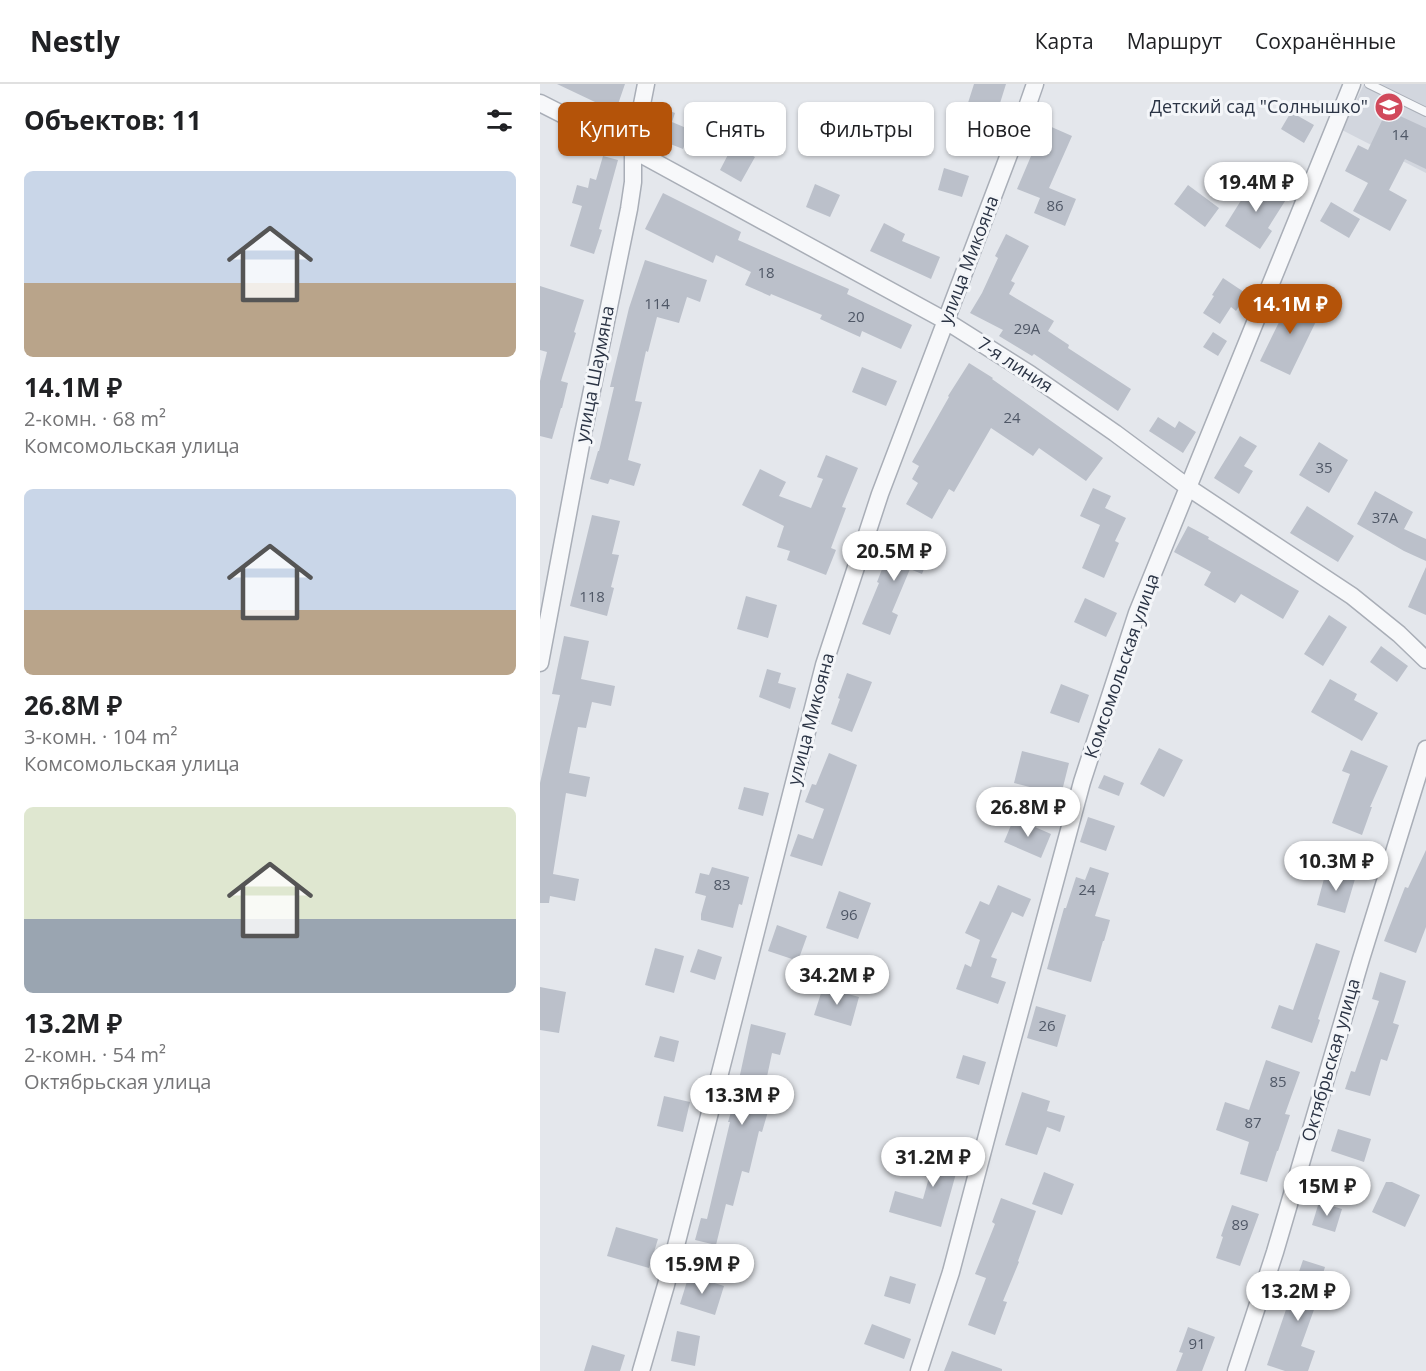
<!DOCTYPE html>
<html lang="ru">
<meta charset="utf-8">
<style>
:root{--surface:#fff;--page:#f6f6f6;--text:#202124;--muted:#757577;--line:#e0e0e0;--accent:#b45309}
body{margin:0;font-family:"Open Sans",sans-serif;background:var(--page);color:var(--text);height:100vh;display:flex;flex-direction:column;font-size:22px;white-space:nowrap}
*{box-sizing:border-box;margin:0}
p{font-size:20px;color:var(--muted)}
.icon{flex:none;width:33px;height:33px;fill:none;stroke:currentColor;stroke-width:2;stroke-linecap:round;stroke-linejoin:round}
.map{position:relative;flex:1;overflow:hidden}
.drawer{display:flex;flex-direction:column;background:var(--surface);width:540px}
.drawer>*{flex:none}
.top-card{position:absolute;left:18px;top:18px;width:570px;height:54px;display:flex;gap:12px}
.price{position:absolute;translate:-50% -51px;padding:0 14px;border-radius:21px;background:#fff;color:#222;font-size:20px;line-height:39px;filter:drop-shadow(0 2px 3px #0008)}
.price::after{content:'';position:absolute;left:50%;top:36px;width:18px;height:14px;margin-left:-9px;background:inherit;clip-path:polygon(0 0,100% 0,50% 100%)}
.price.active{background:var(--accent);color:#fff}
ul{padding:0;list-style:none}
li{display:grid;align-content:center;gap:12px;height:318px;padding:0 24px}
li span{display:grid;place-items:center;height:186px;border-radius:9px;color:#555}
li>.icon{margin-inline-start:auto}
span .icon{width:108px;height:108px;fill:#fffc;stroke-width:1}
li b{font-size:26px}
h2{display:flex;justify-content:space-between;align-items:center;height:72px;padding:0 24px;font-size:26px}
.tag{padding:0 21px;border-radius:9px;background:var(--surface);box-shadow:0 2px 4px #0004;font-size:21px;line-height:54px}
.tag.active{background:var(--accent);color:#fff}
header{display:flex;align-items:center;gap:36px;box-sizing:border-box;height:84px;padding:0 30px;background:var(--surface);border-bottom:2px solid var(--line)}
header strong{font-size:28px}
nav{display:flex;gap:33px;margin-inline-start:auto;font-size:21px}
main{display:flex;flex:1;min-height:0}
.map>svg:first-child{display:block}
.built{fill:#d2d6de}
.building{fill:#bbc0ca}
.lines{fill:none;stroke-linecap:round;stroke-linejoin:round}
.lane-casing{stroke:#a9aeb7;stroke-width:10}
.street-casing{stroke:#a9aeb7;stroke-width:19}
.lane{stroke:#f7f8fa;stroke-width:8}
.street{stroke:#f7f8fa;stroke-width:16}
.labels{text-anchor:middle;stroke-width:6;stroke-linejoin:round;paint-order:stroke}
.number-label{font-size:15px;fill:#4f5766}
.poi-label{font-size:18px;fill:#2b3445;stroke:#f4f6f9;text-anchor:end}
.street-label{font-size:18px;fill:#2b3445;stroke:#f4f6f9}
</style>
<header>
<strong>Nestly</strong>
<nav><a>Карта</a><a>Маршрут</a><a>Сохранённые</a></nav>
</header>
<main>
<section class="drawer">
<h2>Объектов: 11<svg class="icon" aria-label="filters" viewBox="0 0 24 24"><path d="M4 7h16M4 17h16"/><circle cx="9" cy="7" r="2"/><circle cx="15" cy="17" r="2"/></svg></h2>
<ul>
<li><span style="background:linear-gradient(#c9d6e8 60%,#b9a48a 0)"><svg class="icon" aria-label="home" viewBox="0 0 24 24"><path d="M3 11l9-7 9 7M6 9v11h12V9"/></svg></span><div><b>14.1M ₽</b><p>2-комн. · 68 m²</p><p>Комсомольская улица</p></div></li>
<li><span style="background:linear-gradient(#c9d6e8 65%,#b9a48a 0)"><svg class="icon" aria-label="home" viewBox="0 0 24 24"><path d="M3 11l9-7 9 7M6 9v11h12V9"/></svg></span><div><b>26.8M ₽</b><p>3-комн. · 104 m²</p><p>Комсомольская улица</p></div></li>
<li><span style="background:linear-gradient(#dfe7d0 60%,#9aa5b1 0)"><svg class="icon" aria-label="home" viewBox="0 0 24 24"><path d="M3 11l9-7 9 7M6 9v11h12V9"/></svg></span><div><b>13.2M ₽</b><p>2-комн. · 54 m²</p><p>Октябрьская улица</p></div></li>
</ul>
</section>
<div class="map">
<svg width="886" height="1287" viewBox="0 0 886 1287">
<rect width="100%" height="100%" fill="#e4e7ec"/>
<path class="built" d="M 824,0 L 886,0 L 886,89 L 802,46 Z"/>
<path class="building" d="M 17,0 L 85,0 L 76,26 L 55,18 Z
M 434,0 L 466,0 L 456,32 L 446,55 L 420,44 Z
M 122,24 L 135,29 L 132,38 L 151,46 L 143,65 L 110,52 Z
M 847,26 L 886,44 L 886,85 L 865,75 L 849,106 L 867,116 L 850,147 L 813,127 L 828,99 L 805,87 L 818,61 L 828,66 Z
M 751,28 L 774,41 L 764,59 L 741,45 Z
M 360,29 L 393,43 L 384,63 L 351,50 Z
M 507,41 L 532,52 L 509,104 L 536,115 L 525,142 L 494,129 L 500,114 L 477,105 L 494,65 L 496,66 Z
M 193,61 L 215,73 L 201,98 L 180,86 Z
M 63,72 L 78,76 L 59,145 L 62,146 L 54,170 L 30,162 L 42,122 L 32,119 L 37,101 L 48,104 L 50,94 L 56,96 Z
M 404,84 L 429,92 L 422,113 L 398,106 Z
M 715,94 L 747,114 L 728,144 L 732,147 L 720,165 L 685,142 Z
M 275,100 L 300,111 L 290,133 L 266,123 Z
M 648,101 L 679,124 L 665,143 L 634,120 Z
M 123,109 L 201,148 L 198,156 L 309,205 L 307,210 L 372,241 L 361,265 L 322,247 L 320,253 L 280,235 L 282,231 L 231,210 L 230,212 L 205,201 L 211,188 L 176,171 L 173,179 L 105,145 Z
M 791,118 L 820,135 L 809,154 L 780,137 Z
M 344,139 L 365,150 L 362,157 L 400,173 L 391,195 L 330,167 Z
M 466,150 L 489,162 L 471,197 L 475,199 L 469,210 L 514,237 L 508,247 L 529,261 L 528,264 L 591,305 L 578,327 L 494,270 L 492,272 L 459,252 L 463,246 L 430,229 L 442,209 L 458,174 L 455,172 Z
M 105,176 L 167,196 L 160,218 L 147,213 L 139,239 L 117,233 L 108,268 L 106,267 L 95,317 L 102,318 L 88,376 L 101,380 L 94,402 L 70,395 L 68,400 L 50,395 L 58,367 L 59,367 L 74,303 L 70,303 L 89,224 Z
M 683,194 L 707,210 L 696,227 L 691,223 L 680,240 L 663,229 L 674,212 L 672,211 Z
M 0,202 L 44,216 L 34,248 L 36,249 L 21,297 L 28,299 L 22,324 L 21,324 L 12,355 L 0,352 L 0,297 L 7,268 L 0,266 Z
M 748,212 L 781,227 L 750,291 L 720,277 L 742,232 L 740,231 Z
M 673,248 L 687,257 L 678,272 L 663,263 Z
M 429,279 L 453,294 L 452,295 L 563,374 L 546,397 L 499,364 L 493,372 L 451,344 L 414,408 L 409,405 L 392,435 L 366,420 L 378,399 L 372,395 L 379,382 L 372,378 L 409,313 L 408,312 Z
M 322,283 L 357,297 L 346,322 L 312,308 Z
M 618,333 L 635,344 L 639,337 L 656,348 L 643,369 L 609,347 Z
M 700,352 L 717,362 L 704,382 L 713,387 L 699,410 L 674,394 Z
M 779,358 L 808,376 L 789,409 L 759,391 Z
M 286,371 L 318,384 L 302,423 L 306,424 L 291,464 L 296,466 L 286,491 L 247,476 L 250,467 L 237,463 L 244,442 L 202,421 L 220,385 L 246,398 L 239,412 L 271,424 L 283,395 L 277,393 Z
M 553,404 L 571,412 L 565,424 L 586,434 L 575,457 L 579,459 L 564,494 L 542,484 L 560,441 L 540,432 Z
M 835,407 L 873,428 L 864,445 L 886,455 L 886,477 L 864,467 L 817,440 Z
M 767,422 L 814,452 L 798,478 L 750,449 Z
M 52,431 L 80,437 L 72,470 L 79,471 L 71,503 L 74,504 L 67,532 L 30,522 Z
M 648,442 L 669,453 L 668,455 L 759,507 L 743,535 L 701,510 L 695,519 L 664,501 L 671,488 L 634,468 Z
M 353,451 L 391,467 L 382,490 L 370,485 L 352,528 L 358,531 L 350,551 L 322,540 L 339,499 L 337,498 L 346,475 L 343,474 Z
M 886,483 L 886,531 L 868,523 Z
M 206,512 L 237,521 L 228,554 L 197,545 Z
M 545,514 L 577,529 L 566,553 L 534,538 Z
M 789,531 L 807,543 L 783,582 L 764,570 Z
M 24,552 L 49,557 L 41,595 L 75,602 L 71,622 L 52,618 L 46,644 L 38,643 L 29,689 L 50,693 L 46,713 L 26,709 L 13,790 L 39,795 L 35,817 L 10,812 L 9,819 L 0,819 L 0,699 L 20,611 L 12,610 Z
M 841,562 L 868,582 L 857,598 L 830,578 Z
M 227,585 L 241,589 L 238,599 L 256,604 L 250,625 L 219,613 Z
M 307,589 L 332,598 L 312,648 L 291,640 L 300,615 L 298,614 Z
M 790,595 L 817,610 L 814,616 L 838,629 L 822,657 L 771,628 Z
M 521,600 L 549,611 L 539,639 L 510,629 Z
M 619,664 L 643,676 L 624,713 L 600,700 Z
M 811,666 L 848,682 L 830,723 L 832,723 L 822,751 L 792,739 L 810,690 L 802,687 Z
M 482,667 L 529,679 L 521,711 L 474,699 Z
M 289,669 L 317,681 L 282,782 L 250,772 L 258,750 L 273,755 L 284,725 L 265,718 L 272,700 L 276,701 Z
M 564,691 L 584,699 L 579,712 L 558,704 Z
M 204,703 L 229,709 L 223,732 L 198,725 Z
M 548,733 L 575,742 L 566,767 L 540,758 Z
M 474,734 L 511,750 L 501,774 L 464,758 Z
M 886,766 L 886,843 L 876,869 L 844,857 L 865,803 L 868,804 Z
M 172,783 L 209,793 L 202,821 L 199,820 L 193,844 L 161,836 L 161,830 L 166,812 L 155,809 L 160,789 L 169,791 Z
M 550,783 L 569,789 L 555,832 L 570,836 L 564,857 L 563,857 L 551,898 L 507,885 L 524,824 L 526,824 L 536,793 L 545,796 Z
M 786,787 L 815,795 L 805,829 L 777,821 Z
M 458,801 L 491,815 L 483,833 L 472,828 L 451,873 L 457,875 L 451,893 L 466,898 L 458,920 L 416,905 L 425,880 L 431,883 L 440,856 L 425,849 L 440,817 L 449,821 Z
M 299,807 L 331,819 L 318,855 L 286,844 Z
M 237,841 L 267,852 L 258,877 L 228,867 Z
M 776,859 L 800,867 L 778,935 L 780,936 L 772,959 L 731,944 L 739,921 L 753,926 Z
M 115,864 L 144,872 L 134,909 L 105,901 Z
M 158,865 L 182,873 L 175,896 L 150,888 Z
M 840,888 L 866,897 L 853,939 L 859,941 L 847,977 L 841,975 L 830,1012 L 805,1005 L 811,987 L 815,988 L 839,917 L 832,915 Z
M 0,903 L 26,908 L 19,949 L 0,946 Z
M 283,903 L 319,913 L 311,942 L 274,931 Z
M 496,922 L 526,931 L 517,963 L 487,954 Z
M 211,940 L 246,949 L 240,971 L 232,969 L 221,1021 L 229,1024 L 222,1048 L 219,1047 L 209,1089 L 202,1087 L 193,1122 L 186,1120 L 176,1161 L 155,1156 L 161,1134 L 167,1135 L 190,1038 L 188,1038 L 199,1001 L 198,1000 Z
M 120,952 L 139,957 L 134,978 L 114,973 Z
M 423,971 L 446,978 L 439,1001 L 416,994 Z
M 726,976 L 760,988 L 745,1030 L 750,1031 L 738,1067 L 737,1067 L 727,1098 L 700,1090 L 709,1058 L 676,1046 L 685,1018 L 709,1026 Z
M 482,1008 L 510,1017 L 507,1027 L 525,1032 L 520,1048 L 507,1043 L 497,1071 L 465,1061 Z
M 124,1012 L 150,1018 L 143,1048 L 117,1042 Z
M 798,1045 L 831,1055 L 824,1078 L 791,1067 Z
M 400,1054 L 424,1061 L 401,1143 L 349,1128 L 355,1107 L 383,1115 Z
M 504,1088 L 534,1100 L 522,1131 L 492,1120 Z
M 846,1098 L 852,1098 L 880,1111 L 865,1143 L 832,1128 Z
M 461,1114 L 496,1127 L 478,1177 L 479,1178 L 463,1217 L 467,1218 L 455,1251 L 428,1241 L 446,1194 L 435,1190 L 455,1140 L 452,1138 Z
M 779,1118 L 802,1125 L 795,1148 L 772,1141 Z
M 692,1121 L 719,1130 L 700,1182 L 676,1174 L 683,1153 L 681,1152 Z
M 76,1143 L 118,1155 L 109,1184 L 67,1172 Z
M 763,1176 L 785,1183 L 774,1219 L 776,1220 L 761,1262 L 775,1267 L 768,1287 L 745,1287 L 727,1281 Z
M 149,1191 L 184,1202 L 175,1231 L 140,1220 Z
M 350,1192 L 376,1200 L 370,1220 L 344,1212 Z
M 332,1240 L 371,1255 L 364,1275 L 324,1260 Z
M 648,1243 L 675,1253 L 662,1287 L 636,1287 L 643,1269 L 639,1268 Z
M 137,1247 L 160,1252 L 155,1282 L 131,1277 Z
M 52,1261 L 85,1271 L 80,1287 L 44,1287 Z
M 412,1267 L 462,1285 L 462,1287 L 404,1287 Z"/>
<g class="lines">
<g class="lane-casing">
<path id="lane" d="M 829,0 L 886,28"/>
</g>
<g class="street-casing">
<path id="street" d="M 0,19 L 93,66 L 406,237 L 490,290 L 575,349 L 649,404 L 812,512 L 859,550 L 886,576
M 0,579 L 43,350 L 89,125 L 93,98 L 93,66 L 106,0
M 101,1287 L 126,1201 L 284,581 L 340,410 L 487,23 L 495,0
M 379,1287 L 411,1188 L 464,987 L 542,698 L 597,529 L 812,0
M 696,1287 L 735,1168 L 821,875 L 886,665"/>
</g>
<use href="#lane" class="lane"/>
<use href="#street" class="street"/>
</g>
<defs>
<g id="school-disc" transform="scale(1.5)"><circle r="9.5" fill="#d1495b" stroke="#f4f6f9"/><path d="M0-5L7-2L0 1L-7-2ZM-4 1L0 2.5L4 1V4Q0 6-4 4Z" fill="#fff"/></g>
</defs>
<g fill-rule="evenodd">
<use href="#school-disc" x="849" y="23"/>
</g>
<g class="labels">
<g class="number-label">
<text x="860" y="56">14</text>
<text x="515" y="127">86</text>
<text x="226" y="194">18</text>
<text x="117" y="225">114</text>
<text x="316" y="238">20</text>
<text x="487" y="250">29А</text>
<text x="472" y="339">24</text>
<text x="784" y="389">35</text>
<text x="845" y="439">37А</text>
<text x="52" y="518">118</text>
<text x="182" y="806">83</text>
<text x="547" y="811">24</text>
<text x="309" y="836">96</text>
<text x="507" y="947">26</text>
<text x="738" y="1003">85</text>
<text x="713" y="1044">87</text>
<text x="700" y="1146">89</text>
<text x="657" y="1265">91</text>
</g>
<g class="poi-label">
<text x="828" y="29">Детский сад "Солнышко"</text>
</g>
<g class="street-label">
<text transform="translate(429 176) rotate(-69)" y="6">улица Микояна</text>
<text transform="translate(475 281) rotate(33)" y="6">7-я линия</text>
<text transform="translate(55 290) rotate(-79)" y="6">улица Шаумяна</text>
<text transform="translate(582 582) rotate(-71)" y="6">Комсомольская улица</text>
<text transform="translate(271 635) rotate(-75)" y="6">улица Микояна</text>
<text transform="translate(791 976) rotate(-74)" y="6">Октябрьская улица</text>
</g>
</g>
</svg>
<b class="price" style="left:716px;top:129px">19.4M ₽</b>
<b class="price active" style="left:750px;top:251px">14.1M ₽</b>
<b class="price" style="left:354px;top:498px">20.5M ₽</b>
<b class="price" style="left:488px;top:754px">26.8M ₽</b>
<b class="price" style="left:796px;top:808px">10.3M ₽</b>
<b class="price" style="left:297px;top:922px">34.2M ₽</b>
<b class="price" style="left:202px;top:1042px">13.3M ₽</b>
<b class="price" style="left:393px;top:1104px">31.2M ₽</b>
<b class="price" style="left:787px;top:1133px">15M ₽</b>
<b class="price" style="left:162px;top:1211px">15.9M ₽</b>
<b class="price" style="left:758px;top:1238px">13.2M ₽</b>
<div class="top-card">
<a class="tag active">Купить</a>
<a class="tag">Снять</a>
<a class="tag">Фильтры</a>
<a class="tag">Новое</a>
</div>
</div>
</main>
